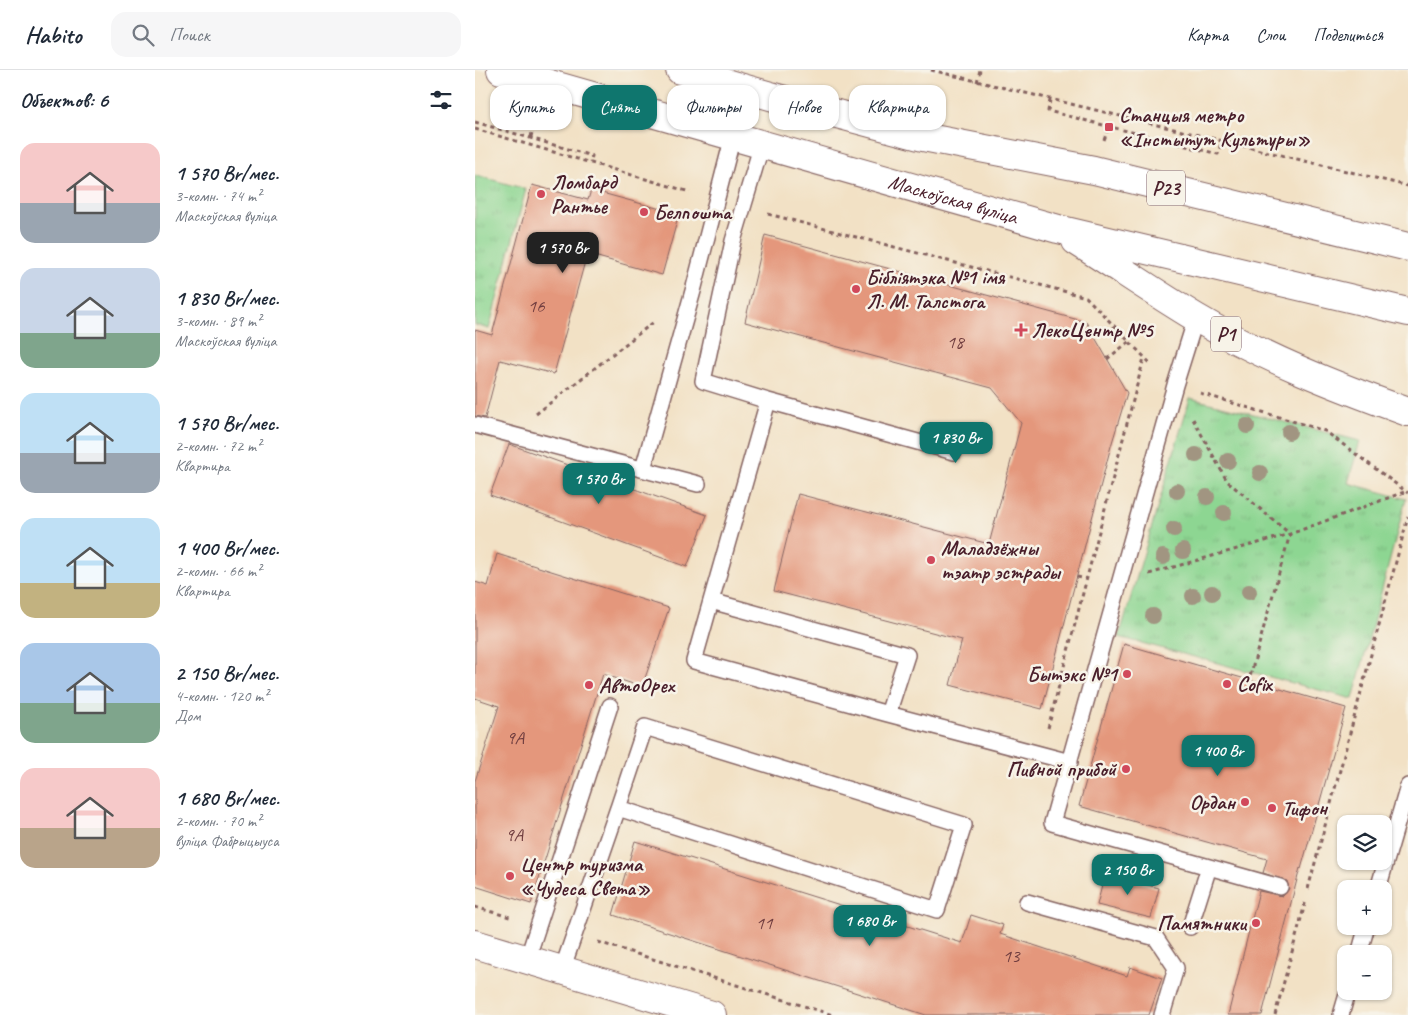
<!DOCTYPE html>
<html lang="ru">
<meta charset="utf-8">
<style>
:root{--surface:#fff;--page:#f6f6f7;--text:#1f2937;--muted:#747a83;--line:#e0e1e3;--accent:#0f766e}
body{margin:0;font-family:Caveat,sans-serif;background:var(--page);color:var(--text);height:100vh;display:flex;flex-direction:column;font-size:19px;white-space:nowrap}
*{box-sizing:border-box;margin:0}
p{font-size:16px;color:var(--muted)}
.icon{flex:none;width:28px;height:28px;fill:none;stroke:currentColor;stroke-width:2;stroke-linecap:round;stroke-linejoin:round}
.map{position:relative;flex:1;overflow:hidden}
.details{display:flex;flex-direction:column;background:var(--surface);width:475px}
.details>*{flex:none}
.guide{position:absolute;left:15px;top:15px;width:475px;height:45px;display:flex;gap:10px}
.controls{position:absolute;left:862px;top:745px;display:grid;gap:10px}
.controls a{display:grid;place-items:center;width:55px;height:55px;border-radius:10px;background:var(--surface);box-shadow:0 1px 4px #0004;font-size:25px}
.price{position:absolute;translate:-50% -42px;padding:0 11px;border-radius:10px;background:var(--accent);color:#fff;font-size:16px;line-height:32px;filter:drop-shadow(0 1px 2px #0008)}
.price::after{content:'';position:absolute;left:50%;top:30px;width:15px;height:11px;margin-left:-8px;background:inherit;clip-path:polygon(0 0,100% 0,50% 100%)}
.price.active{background:#222;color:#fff}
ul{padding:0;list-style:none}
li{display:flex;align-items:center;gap:15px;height:125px;padding:0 20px}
li span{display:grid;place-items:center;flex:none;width:140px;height:100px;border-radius:15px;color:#555}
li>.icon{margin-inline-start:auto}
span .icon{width:60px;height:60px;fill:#fffc;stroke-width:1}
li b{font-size:21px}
h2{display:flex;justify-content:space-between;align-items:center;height:60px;padding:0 20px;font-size:21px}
.chip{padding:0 18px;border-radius:15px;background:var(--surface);box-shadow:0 1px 4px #0004;font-size:18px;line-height:45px}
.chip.active{background:var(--accent);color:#fff}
header{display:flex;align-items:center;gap:30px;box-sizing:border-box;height:70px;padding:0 25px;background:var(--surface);border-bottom:1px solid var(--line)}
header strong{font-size:24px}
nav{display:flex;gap:28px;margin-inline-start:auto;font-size:18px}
.search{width:350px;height:45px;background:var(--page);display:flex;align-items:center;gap:12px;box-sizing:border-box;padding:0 18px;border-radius:15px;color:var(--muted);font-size:19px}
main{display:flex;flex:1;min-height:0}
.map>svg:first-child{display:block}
.park{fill:url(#park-tufts);stroke:#6c7a5e}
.building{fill:#e4977c}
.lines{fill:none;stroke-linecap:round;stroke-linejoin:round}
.lane-casing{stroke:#856361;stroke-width:18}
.street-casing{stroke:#856361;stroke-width:30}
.primary-casing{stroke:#856361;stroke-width:30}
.path{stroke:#856361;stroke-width:3;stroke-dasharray:4 4;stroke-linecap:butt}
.lane{stroke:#fff;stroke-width:15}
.street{stroke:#fff;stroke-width:28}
.primary{stroke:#fff;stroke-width:28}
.tree{fill:#a19581}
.poi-dot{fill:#d1495b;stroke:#f7f3e8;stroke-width:2}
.labels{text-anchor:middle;stroke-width:5;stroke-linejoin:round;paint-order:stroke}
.number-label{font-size:19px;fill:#703d3f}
.shield{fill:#f7f3e8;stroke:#7e5f64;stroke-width:1}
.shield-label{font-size:20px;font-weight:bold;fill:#4a1f2b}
.poi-label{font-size:21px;font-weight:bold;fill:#4a1f2b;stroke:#f7f3e8;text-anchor:start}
.street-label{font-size:21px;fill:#4a1f2b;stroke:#f7f3e8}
</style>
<header>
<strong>Habito</strong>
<div class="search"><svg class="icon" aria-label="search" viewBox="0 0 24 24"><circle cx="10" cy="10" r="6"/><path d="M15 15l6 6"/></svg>Поиск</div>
<nav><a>Карта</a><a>Слои</a><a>Поделиться</a></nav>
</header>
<main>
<section class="details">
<h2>Объектов: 6<svg class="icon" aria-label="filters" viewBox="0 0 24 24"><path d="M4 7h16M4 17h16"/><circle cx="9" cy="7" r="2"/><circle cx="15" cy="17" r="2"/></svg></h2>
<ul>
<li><span style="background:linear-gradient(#f6c9c9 60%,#9aa5b1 0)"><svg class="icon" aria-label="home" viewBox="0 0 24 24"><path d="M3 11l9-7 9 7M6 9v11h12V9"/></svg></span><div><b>1 570 Br/мес.</b><p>3-комн. · 74 m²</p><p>Маскоўская вуліца</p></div></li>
<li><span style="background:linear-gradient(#c9d6e8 65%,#7fa58c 0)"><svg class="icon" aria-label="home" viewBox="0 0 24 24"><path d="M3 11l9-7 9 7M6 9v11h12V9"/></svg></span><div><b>1 830 Br/мес.</b><p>3-комн. · 89 m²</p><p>Маскоўская вуліца</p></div></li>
<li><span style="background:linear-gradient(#bfe0f5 60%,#9aa5b1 0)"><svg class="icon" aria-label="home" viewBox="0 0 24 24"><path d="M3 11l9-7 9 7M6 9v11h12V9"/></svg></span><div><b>1 570 Br/мес.</b><p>2-комн. · 72 m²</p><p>Квартира</p></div></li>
<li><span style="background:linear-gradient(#bfe0f5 65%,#c2b280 0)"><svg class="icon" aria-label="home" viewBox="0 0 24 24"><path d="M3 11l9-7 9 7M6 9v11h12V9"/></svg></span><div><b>1 400 Br/мес.</b><p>2-комн. · 66 m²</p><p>Квартира</p></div></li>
<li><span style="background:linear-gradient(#a9c7e8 60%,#7fa58c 0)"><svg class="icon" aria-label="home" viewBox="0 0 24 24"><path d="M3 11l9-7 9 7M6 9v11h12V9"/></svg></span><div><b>2 150 Br/мес.</b><p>4-комн. · 120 m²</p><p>Дом</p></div></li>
<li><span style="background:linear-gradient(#f6c9c9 60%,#b9a48a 0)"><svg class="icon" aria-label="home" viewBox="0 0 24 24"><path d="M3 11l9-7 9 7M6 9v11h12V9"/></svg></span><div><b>1 680 Br/мес.</b><p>2-комн. · 70 m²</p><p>вуліца Фабрыцыуса</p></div></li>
</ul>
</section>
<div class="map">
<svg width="933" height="945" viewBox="0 0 933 945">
<defs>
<pattern id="park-tufts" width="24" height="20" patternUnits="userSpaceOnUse" patternTransform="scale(1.25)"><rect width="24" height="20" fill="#8dd692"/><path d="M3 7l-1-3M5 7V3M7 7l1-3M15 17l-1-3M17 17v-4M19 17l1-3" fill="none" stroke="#7bb77e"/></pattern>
</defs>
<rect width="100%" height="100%" fill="#f7f3e8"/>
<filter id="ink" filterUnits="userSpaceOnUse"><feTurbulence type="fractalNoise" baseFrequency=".02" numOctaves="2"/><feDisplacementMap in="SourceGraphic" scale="10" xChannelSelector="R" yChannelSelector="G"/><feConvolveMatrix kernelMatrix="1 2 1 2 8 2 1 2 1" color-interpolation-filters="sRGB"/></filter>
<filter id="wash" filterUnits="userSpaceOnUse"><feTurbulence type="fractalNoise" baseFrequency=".0096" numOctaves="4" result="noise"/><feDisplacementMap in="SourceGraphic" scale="20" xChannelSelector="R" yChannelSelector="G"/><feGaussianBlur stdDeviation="1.12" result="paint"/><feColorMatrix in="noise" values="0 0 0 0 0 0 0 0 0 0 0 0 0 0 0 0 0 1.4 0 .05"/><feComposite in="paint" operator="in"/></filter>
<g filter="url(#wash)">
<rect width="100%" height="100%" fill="#f2e1c5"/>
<path class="park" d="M 0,105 L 51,119 L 14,259 L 0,255 Z
M 715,328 L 885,371 L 873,413 L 931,429 L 878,629 L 644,567 Z"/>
<g id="blocks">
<path class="building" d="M 57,115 L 113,130 L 116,120 L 204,144 L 187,205 L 112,184 L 79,304 L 25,290 L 10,348 L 0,346 L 0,260 L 17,265 Z
M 290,165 L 611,252 L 652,323 L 636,376 L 567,639 L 475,615 L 487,570 L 299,521 L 323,424 L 514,474 L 546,353 L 517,318 L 270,252 Z
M 34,374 L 232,445 L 212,497 L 15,425 Z
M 22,484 L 194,538 L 167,617 L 128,604 L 56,834 L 0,816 L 0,711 L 24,636 L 0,628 L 0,512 L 13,516 Z
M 649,574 L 871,638 L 826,799 L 825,798 L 787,945 L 753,945 L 784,821 L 808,826 L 814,819 L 812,811 L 788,803 L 792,789 L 604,736 Z
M 160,771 L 487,873 L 496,845 L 528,855 L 525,864 L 652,906 L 655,897 L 687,908 L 674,945 L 451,945 L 138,845 Z
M 630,804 L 684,818 L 676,848 L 622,835 Z"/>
</g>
</g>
<g filter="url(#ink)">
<use href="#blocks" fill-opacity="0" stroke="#856361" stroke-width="1"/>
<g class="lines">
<g class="lane-casing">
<path id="lane" d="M 287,74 L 258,171 L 228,311 L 293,331 L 479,382
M 293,331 L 236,531 L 432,585 L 413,644 L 595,692
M 0,355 L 223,414
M 168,399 L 218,221 L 258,66
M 236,531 L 219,591 L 413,644
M 734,797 L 805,817
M 903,819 L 933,716
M 552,832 L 681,868 L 701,898 L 687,945
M 715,857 L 734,797 L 577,753 L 700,315 L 721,248
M 884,884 L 892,856
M 52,890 L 135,636
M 87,900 L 143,738 L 462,840 L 489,755 L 170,657 L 143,738
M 866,945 L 873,921"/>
</g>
<g class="street-casing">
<path id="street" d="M 0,874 L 237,945"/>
</g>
<g class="primary-casing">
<g id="primary">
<path id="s1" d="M 26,0 L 583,159 L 933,242"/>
<path d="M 205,0 L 306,29 L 448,67 L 619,100 L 933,177"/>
<path d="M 601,171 C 641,196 680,223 720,247 C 787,287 860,316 933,342"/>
</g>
</g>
<path class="path" d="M 456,0 L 933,116
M 502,12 L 505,0
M 575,30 L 573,41 L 743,84 L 747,70
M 0,52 L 117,86 L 115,93
M 0,59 L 215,122
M 56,67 L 61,45
M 629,70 L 634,57
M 293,144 L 611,227 L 677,295
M 632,289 L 655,271
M 725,323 L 850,361 L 933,423
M 61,344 L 180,251
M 718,349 L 752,411 L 815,464 L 774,610
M 674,504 L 815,464 L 932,421
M 602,507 L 612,509
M 573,658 L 669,288
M 833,819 L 933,447
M 0,837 L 38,848
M 123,872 L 358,945
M 800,945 L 831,830"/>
<use href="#lane" class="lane"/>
<use href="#street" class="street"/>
<use href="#primary" class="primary"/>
</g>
<g class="tree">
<circle cx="772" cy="356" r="8"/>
<circle cx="814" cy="362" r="8"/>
<circle cx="721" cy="385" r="8"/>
<circle cx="753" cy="391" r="8"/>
<circle cx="785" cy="403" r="8"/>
<circle cx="702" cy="421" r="8"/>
<circle cx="732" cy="427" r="8"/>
<circle cx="749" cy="443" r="8"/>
<circle cx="699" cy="459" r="8"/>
<circle cx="708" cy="481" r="8"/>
<circle cx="688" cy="487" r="8"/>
<circle cx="774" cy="522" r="8"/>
<circle cx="737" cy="523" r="8"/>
<circle cx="718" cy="526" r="8"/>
<circle cx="678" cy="546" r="8"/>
</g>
</g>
<g class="poi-dot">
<rect x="629" y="52" width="10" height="10" rx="2.5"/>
<circle cx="66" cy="124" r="5"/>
<circle cx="169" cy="142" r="5"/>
<circle cx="381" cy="219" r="5"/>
<path d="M543.5 252.5h5v5h5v5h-5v5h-5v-5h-5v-5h5z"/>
<circle cx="456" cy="490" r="5"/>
<circle cx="652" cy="604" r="5"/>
<circle cx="752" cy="614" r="5"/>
<circle cx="114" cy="615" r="5"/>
<circle cx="651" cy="699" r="5"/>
<circle cx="770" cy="732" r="5"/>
<circle cx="797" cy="738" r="5"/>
<circle cx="35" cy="806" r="5"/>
<circle cx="781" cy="853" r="5"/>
</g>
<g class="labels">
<g class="number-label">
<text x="61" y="242">16</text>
<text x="480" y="278">18</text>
<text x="40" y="674">9А</text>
<text x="39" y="771">9А</text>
<text x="289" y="859">11</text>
<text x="536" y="892">13</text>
</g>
<g class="shield">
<rect x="672" y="100.5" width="38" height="35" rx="4"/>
<rect x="736" y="246.5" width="30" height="35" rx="4"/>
</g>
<g class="shield-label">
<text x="691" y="125">Р23</text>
<text x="751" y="271">Р1</text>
</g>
<g class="poi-label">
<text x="644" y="52">Станцыя метро<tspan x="644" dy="24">«Інстытут Культуры»</tspan></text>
<text x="76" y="119">Ломбард<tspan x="76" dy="24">Рантье</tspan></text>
<text x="179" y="149">Белпошта</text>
<text x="391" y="214">Бібліятэка №1 імя<tspan x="391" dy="24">Л. М. Талстога</tspan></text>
<text x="556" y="267">ЛекоЦентр №5</text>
<text x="466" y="485">Маладзёжны<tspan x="466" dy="24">тэатр эстрады</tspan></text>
<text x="642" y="611" text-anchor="end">Бытэкс №1</text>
<text x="762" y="621">Cofix</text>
<text x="124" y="622">АвтоОрех</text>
<text x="641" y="706" text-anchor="end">Пивной прибой</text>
<text x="760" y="739" text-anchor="end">Ордан</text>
<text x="807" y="745">Тифон</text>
<text x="45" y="801">Центр туризма<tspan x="45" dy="24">«Чудеса Света»</tspan></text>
<text x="771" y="860" text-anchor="end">Памятники</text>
</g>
<g class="street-label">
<text dy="7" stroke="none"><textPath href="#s1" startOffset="470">Маскоўская вуліца</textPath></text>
</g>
</g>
</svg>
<div class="controls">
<a><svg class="icon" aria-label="layers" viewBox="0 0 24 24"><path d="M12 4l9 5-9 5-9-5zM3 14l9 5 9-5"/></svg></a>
<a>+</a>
<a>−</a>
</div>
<b class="price active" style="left:88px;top:204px">1 570 Br</b>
<b class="price" style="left:481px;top:394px">1 830 Br</b>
<b class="price" style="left:124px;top:435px">1 570 Br</b>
<b class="price" style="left:743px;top:707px">1 400 Br</b>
<b class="price" style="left:653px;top:826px">2 150 Br</b>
<b class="price" style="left:395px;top:877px">1 680 Br</b>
<div class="guide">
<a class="chip">Купить</a>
<a class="chip active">Снять</a>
<a class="chip">Фильтры</a>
<a class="chip">Новое</a>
<a class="chip">Квартира</a>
</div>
</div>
</main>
